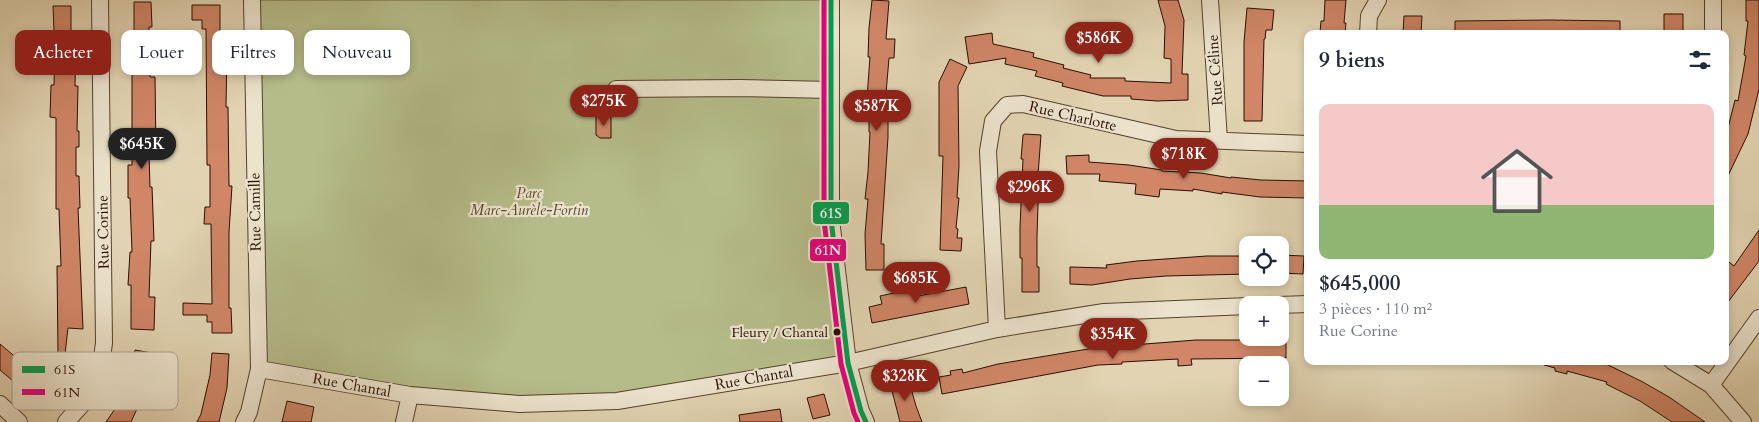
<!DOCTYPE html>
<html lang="fr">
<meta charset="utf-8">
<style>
:root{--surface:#fff;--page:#f6f6f7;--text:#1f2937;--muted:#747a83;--accent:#8f2418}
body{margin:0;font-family:Cardo,serif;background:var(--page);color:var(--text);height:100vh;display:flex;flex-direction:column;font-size:19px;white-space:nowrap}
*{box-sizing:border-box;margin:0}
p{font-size:16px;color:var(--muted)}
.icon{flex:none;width:28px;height:28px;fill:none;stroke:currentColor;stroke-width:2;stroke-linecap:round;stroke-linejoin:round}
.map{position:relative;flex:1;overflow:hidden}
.drawer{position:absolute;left:1304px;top:30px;width:425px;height:335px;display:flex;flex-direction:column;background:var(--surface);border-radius:10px;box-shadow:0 2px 8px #0003}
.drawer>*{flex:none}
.banner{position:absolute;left:15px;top:30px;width:475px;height:45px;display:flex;gap:10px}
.buttons{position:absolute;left:1239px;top:236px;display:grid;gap:10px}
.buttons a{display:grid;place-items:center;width:50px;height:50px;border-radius:10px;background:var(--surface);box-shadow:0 2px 8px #0003;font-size:25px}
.price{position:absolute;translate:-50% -42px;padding:0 11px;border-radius:18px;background:var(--accent);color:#fff;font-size:16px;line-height:32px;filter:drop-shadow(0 1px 2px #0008)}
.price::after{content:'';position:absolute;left:50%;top:30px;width:15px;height:11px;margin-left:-8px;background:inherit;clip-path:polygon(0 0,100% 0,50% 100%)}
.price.on{background:#222;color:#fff}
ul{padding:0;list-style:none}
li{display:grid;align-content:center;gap:10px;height:265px;padding:0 15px}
li span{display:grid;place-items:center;height:155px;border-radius:10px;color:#555}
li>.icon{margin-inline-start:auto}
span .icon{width:90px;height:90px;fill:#fffc;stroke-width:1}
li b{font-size:21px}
h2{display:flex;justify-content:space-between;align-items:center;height:60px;padding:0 15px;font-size:21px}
.pill{padding:0 18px;border-radius:10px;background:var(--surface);box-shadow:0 2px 8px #0003;font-size:18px;line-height:45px}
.pill.on{background:var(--accent);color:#fff}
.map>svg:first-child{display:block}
.green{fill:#b5bc8a;stroke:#6e6545}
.building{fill:#d08667;stroke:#280e00}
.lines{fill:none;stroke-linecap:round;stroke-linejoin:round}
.minor-casing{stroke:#56402c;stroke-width:18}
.minor{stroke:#ece3cd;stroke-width:16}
.bus-1-casing{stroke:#ece3cd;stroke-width:9}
.bus-2-casing{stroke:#ece3cd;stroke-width:9}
.bus-1{stroke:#029e4d;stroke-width:5}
.bus-2{stroke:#e5007d;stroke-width:5}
.bus-dot{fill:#280e00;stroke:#ece3cd;stroke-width:2}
.labels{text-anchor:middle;stroke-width:4.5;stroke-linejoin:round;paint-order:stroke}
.bus-label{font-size:14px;fill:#280e00;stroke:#ece3cd;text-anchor:end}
.street-label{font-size:15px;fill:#280e00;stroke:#ece3cd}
.park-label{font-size:15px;font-style:italic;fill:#594b30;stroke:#ece3cd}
.key{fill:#ece3cd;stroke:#b1a390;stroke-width:1}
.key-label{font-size:14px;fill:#280e00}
.line-badge{stroke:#ece3cd;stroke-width:2}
.badge-label{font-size:14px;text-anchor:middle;font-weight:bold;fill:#fff}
</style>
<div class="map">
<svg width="1759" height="422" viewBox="0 0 1759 422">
<rect width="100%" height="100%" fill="#e2d4b2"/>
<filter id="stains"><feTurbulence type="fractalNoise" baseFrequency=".004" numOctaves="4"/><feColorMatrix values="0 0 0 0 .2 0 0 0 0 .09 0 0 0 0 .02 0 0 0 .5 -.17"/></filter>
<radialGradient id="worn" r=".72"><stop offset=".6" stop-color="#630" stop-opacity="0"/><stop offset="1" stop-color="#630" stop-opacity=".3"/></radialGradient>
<path class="green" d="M 252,0 L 833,0 L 830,97 L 848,363 L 617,401 L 519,404 L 259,369 Z"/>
<path class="building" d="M 872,0 L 889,1 L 886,39 L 895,39 L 894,58 L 889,58 L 885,105 L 888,105 L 888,137 L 881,244 L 884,244 L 884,270 L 866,270 L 865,234 L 868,199 L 865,199 L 868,172 L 870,132 L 869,132 L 869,99 L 867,98 L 870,57 L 868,57 L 869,28 Z
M 1158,0 L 1178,0 L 1184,20 L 1182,74 L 1188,74 L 1188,100 L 1157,101 L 1131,99 L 1131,96 L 1103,96 L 1062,86 L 1063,83 L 1035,76 L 1037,71 L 1005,64 L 1006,58 L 969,64 L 965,37 L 992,33 L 993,44 L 1034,53 L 1033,57 L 1064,65 L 1063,68 L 1091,75 L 1090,78 L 1125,78 L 1125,81 L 1171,83 L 1171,59 L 1164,58 L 1165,26 Z
M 1325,0 L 1346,0 L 1344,23 L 1346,23 L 1345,34 L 1320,32 L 1321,21 L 1324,21 Z
M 1746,0 L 1759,0 L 1759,89 L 1748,134 L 1725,182 L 1725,140 L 1735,100 L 1738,101 L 1746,56 L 1744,55 L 1748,21 L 1746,21 Z
M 134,2 L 151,2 L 152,27 L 149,27 L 150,77 L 155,77 L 156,154 L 149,154 L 150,187 L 152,187 L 154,241 L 151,241 L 149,297 L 155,297 L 154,330 L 131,329 L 131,285 L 128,285 L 130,252 L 132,252 L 130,198 L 128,198 L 128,165 L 132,165 L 132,60 L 130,60 L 129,35 L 134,35 Z
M 192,5 L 220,5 L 220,39 L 224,39 L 224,49 L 227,49 L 226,107 L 228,107 L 229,186 L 232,186 L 229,232 L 229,308 L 231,308 L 232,333 L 212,333 L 212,322 L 207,322 L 207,315 L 183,315 L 183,303 L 212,304 L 211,224 L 204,224 L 205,207 L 210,207 L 210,165 L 207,165 L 206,29 L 202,29 L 202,20 L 192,20 Z
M 53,6 L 71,6 L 71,40 L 76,40 L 75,86 L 78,86 L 77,131 L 79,131 L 79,147 L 76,147 L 76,176 L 79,176 L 80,208 L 78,208 L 83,329 L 68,328 L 65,354 L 58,353 L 57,266 L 61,266 L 59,209 L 56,209 L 56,118 L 50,117 L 51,85 L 54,85 L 55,31 L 54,31 Z
M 1247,8 L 1274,10 L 1272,30 L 1266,30 L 1265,39 L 1264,39 L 1262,121 L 1244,121 L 1244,42 Z
M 1664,14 L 1683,14 L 1683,34 L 1664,34 Z
M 1404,16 L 1422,16 L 1421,34 L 1403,34 Z
M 1550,20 L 1620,21 L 1620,34 L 1455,34 L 1455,21 Z
M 950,59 L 967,67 L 958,86 L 959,166 L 957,198 L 959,198 L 956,228 L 958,229 L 957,238 L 962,238 L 961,251 L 940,250 L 943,156 L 939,156 L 939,82 Z
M 596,116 L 611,116 L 611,138 L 600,138 L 596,135 Z
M 1025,134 L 1041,135 L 1038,175 L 1039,175 L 1037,236 L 1037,267 L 1039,267 L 1039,292 L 1022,292 L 1022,258 L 1020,258 L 1020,227 L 1023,159 L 1021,159 L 1023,135 Z
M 1089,155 L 1089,162 L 1129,165 L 1162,170 L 1162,171 L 1201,173 L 1231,178 L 1231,177 L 1261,180 L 1308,181 L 1308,198 L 1260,197 L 1222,192 L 1222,194 L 1193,189 L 1193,191 L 1160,189 L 1159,197 L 1135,194 L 1136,184 L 1099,181 L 1100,174 L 1067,174 L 1066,156 Z
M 1759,230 L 1759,261 L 1725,306 L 1725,259 L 1734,266 Z
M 1280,255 L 1304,256 L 1303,274 L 1280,273 Z
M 1207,256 L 1248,256 L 1248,274 L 1166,276 L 1130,279 L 1092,285 L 1070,284 L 1070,267 L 1107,268 L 1106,265 L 1137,261 Z
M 966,287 L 969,304 L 872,323 L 869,307 L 882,304 L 880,296 L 917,288 L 918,296 Z
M 1196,340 L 1286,340 L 1286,358 L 1191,359 L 1192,365 L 1178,366 L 1178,359 L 1122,362 L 1122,364 L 1098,365 L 942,394 L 939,377 L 951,375 L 950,371 L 962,369 L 963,373 L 998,364 L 1094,348 Z
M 0,344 L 32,371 L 33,370 L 58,390 L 43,409 L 18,388 L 19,386 L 0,370 Z
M 135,350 L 152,353 L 146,389 L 131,422 L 106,422 L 119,403 L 129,381 Z
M 212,353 L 229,354 L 227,388 L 219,422 L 197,422 L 201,414 L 210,375 Z
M 1545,361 L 1599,361 L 1604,363 L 1641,381 L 1669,397 L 1705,422 L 1672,422 L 1640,401 L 1606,384 L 1607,382 L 1567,371 L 1567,374 L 1555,371 L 1555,368 L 1544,365 Z
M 908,378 L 916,406 L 922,422 L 900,422 L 890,383 Z
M 824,394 L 830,415 L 813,419 L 807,398 Z
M 287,401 L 314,407 L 311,422 L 282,422 Z
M 780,409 L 782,422 L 740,422 L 739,415 Z"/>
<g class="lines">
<g class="minor-casing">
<path id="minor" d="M 831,0 L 831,219 L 848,363 L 861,411 L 866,422
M 1210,0 L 1219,140
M 1713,0 L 1713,34
M 1368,34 L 1369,16 L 1378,0
M 616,89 L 740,88 L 831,90
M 1279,305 L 1308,304
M 997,329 L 988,151 L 993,121 L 1007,105 L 1023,104 L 1176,139 L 1308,144
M 1672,361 L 1711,385 L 1743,422
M 259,369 L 410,395 L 519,404 L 617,401 L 848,363 L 997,329 L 1104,312 L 1248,306
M 1711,385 L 1759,318
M 0,404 L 19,422
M 66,422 L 86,400 L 100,372 L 104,343 L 100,0
M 244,422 L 249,412 L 259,369 L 252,0
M 404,422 L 410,395"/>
</g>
<use href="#minor" class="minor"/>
<g class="bus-1-casing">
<path id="bus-1" d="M 831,0 L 831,219 L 848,363 L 861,411 L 866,422"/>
</g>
<g class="bus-2-casing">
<path id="bus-2" d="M 824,0 L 824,220 L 841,364 L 854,413 L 858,422"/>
</g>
<use href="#bus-1" class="bus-1"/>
<use href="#bus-2" class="bus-2"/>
</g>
<circle class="bus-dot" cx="837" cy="332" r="4.5"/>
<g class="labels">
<g class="bus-label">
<text x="828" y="337">Fleury / Chantal</text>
</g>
<g class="street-label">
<text transform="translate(1215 70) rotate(-94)" y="5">Rue Céline</text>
<text transform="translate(1073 116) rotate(13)" y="5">Rue Charlotte</text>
<text transform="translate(255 212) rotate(-91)" y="5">Rue Camille</text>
<text transform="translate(103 232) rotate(-91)" y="5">Rue Corine</text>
<text transform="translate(754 378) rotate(-10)" y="5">Rue Chantal</text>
<text transform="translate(352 385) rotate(10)" y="5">Rue Chantal</text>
</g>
<g class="park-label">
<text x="529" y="198">Parc<tspan x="529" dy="17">Marc-Aurèle-Fortin</tspan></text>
</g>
</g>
<rect x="12" y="352" width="166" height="58" rx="8" class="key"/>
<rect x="22" y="366" width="23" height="7" fill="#029e4d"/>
<rect x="22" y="389" width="23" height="6" fill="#e5007d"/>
<g class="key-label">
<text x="54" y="374">61S</text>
<text x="54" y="397">61N</text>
</g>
<g class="line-badge">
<rect x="812" y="201" width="38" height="24" rx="5" fill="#029e4d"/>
<rect x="809" y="238" width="38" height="24" rx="5" fill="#e5007d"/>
</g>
<g class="badge-label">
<text x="831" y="218">61S</text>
<text x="828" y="255">61N</text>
</g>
<rect width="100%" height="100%" filter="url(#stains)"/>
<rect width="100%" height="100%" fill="url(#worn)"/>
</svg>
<div class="buttons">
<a><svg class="icon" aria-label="locate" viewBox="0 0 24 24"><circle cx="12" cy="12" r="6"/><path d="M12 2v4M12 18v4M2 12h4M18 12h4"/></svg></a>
<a>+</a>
<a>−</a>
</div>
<b class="price" style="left:1099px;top:64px">$586K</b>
<b class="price" style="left:604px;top:127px">$275K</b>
<b class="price" style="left:877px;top:132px">$587K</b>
<b class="price on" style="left:142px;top:170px">$645K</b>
<b class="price" style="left:1184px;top:180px">$718K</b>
<b class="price" style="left:1030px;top:213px">$296K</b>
<b class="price" style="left:916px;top:304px">$685K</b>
<b class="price" style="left:1113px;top:360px">$354K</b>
<b class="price" style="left:905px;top:402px">$328K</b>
<div class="banner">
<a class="pill on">Acheter</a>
<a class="pill">Louer</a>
<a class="pill">Filtres</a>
<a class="pill">Nouveau</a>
</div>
<section class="drawer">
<h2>9 biens<svg class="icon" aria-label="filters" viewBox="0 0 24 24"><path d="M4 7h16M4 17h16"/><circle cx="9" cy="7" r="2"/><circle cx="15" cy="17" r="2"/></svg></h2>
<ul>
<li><span style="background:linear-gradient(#f6c9c9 65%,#8fb573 0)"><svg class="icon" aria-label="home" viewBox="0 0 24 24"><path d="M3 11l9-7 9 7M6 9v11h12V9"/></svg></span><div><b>$645,000</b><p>3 pièces · 110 m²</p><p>Rue Corine</p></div></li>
</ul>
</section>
</div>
